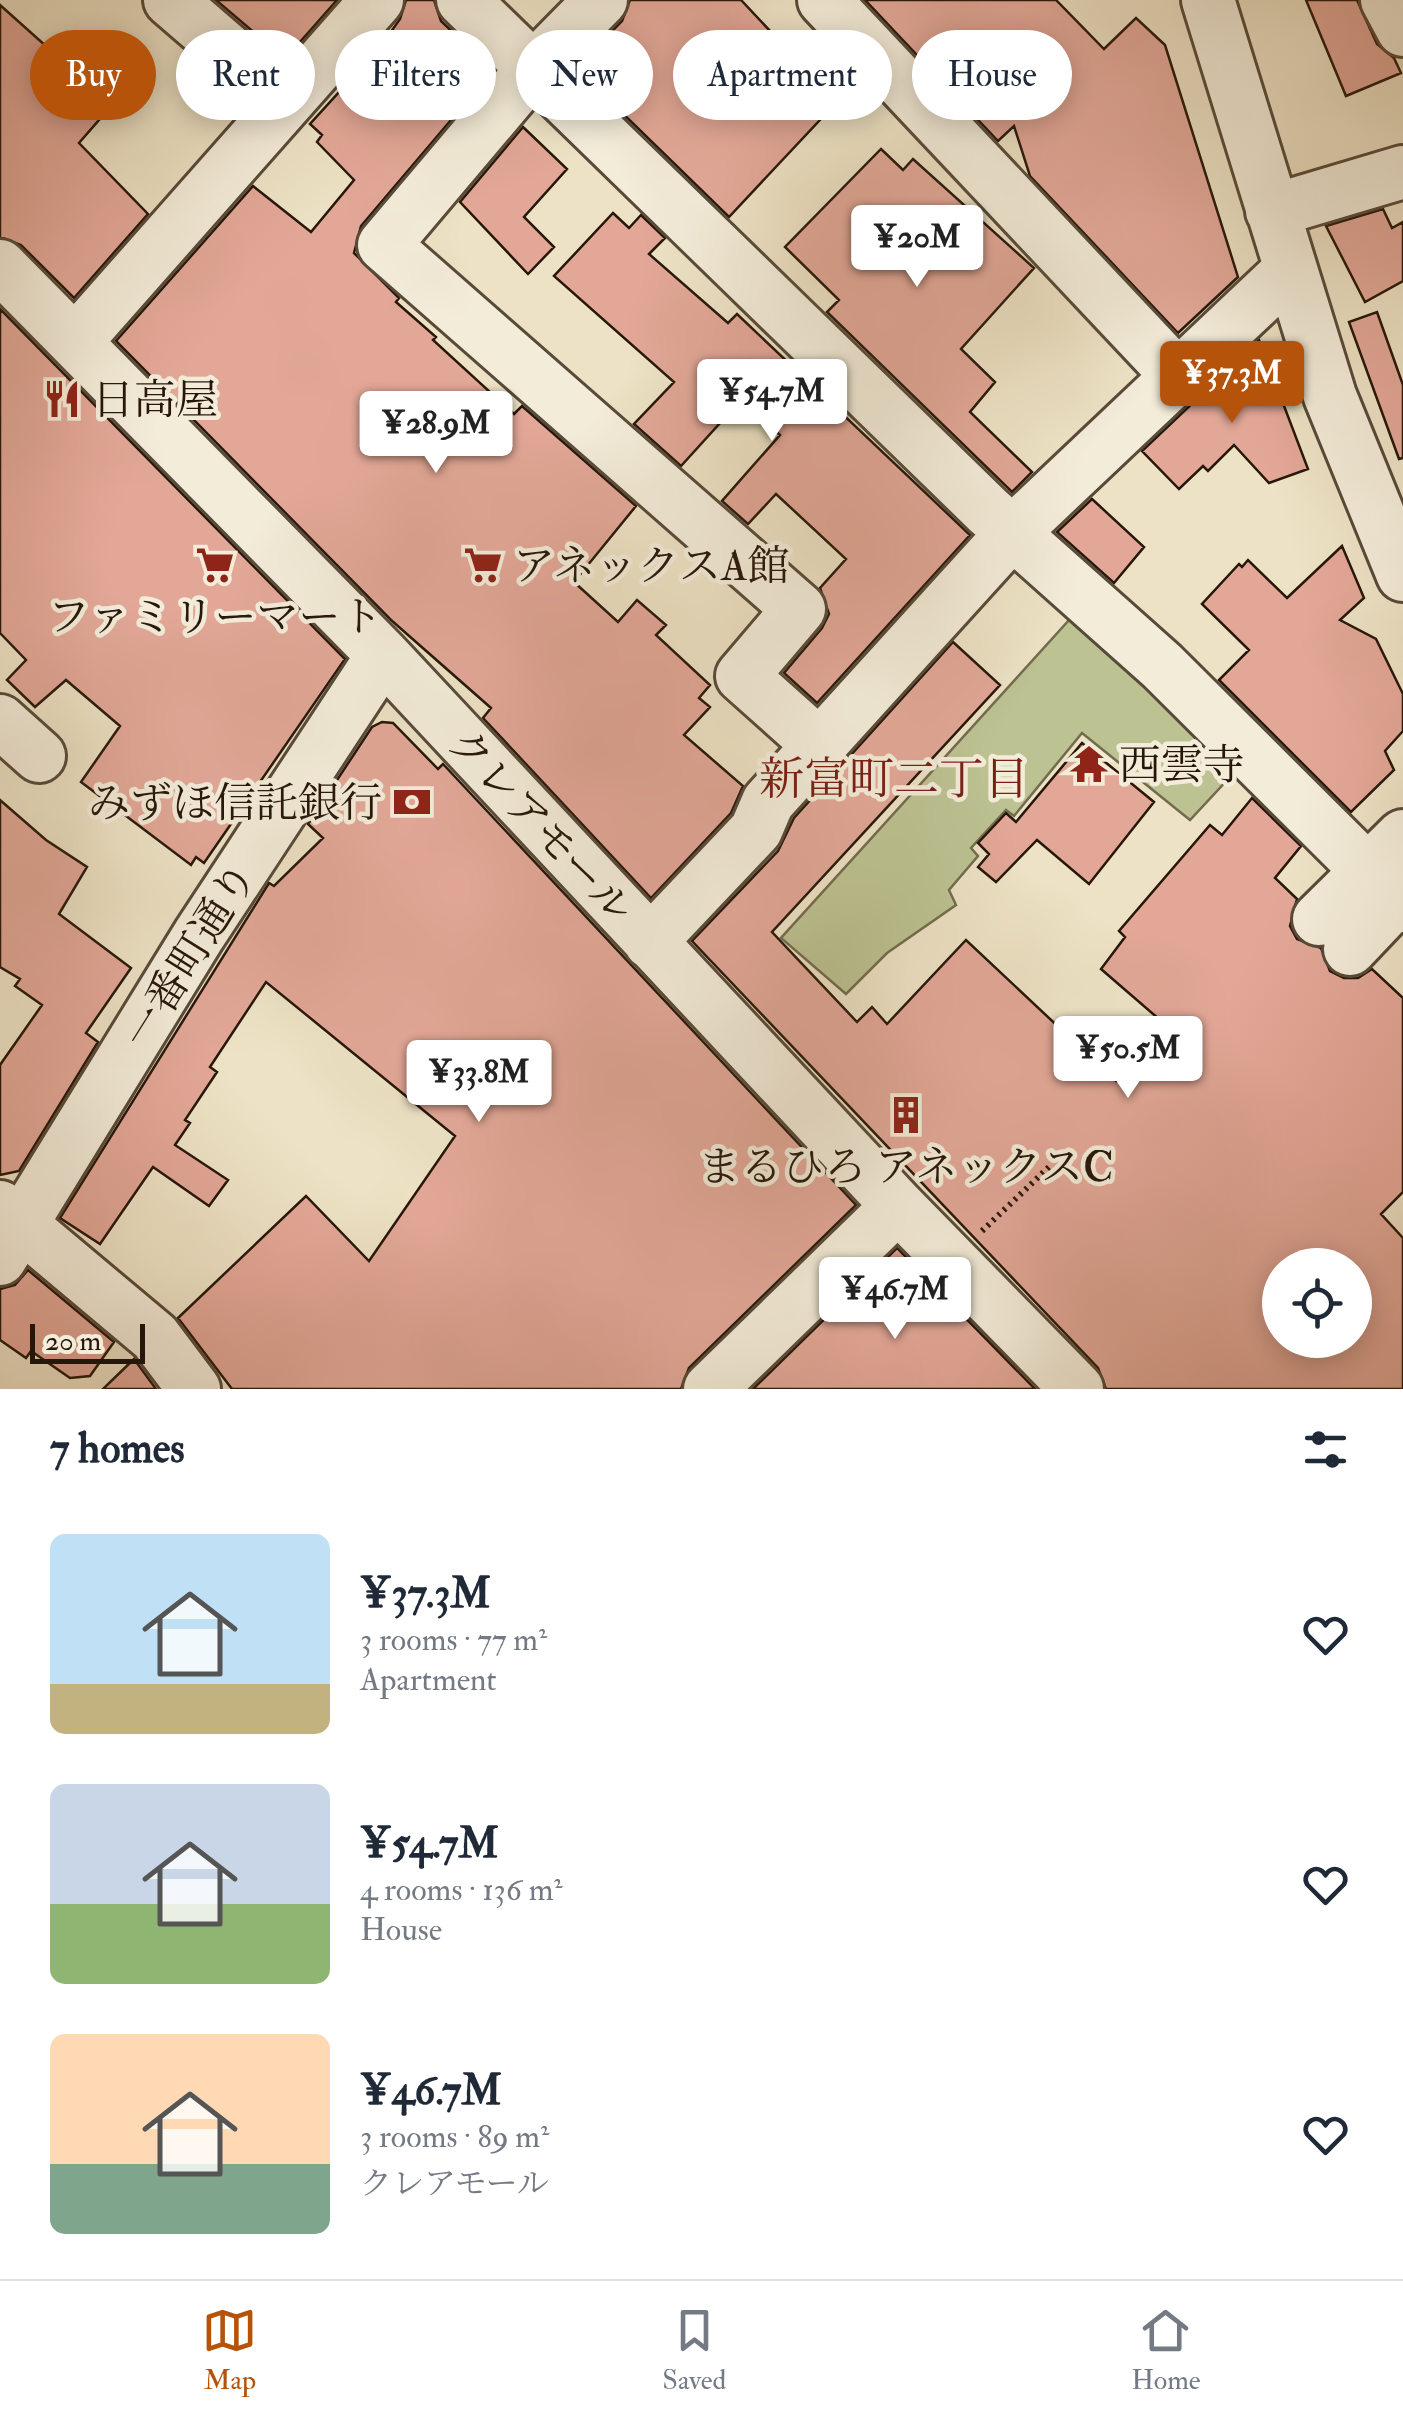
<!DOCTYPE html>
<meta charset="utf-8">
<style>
:root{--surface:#fff;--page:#f2f2f3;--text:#1f2937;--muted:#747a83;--line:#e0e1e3;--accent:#b45309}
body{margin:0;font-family:"IM FELL Double Pica","Noto Serif JP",serif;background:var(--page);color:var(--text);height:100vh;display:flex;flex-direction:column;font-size:38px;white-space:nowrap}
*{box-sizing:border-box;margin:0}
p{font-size:32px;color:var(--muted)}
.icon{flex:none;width:55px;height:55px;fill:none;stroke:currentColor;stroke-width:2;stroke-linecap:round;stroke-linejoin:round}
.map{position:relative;height:1389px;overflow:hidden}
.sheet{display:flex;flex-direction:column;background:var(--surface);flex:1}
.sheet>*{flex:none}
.banner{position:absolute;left:30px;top:30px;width:1345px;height:90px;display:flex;gap:20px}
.buttons{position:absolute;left:1262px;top:1248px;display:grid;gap:20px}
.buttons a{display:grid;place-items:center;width:110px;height:110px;border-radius:50%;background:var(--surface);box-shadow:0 5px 25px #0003;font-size:50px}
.scale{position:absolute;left:30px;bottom:25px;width:115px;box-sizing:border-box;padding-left:10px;border:5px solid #27170a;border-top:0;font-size:28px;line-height:35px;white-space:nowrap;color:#27170a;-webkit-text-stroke:8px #f3ecd9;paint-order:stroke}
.price{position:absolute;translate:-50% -85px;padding:0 22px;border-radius:10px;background:#fff;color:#222;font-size:32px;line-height:65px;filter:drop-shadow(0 2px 5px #0008)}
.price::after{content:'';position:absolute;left:50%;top:60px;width:30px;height:22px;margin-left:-15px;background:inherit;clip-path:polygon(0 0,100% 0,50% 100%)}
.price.selected{background:var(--accent);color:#fff}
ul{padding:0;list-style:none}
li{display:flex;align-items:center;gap:30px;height:250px;padding:0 50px}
li span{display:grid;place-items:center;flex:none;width:280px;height:200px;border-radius:15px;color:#555}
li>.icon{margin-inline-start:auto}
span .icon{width:120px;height:120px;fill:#fffc;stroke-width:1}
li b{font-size:42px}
h2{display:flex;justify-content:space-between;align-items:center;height:120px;padding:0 50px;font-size:42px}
.tag{padding:0 35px;border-radius:45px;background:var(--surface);box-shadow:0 5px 25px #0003;font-size:35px;line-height:90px}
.tag.selected{background:var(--accent);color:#fff}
.tab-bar{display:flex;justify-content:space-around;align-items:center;height:140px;border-top:2px solid var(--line);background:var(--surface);font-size:28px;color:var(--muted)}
.tab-bar a{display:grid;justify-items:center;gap:5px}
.tab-bar .selected{color:var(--accent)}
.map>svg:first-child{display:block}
.green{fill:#bcc292;stroke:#726c4e;stroke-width:2.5}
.building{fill:#e2a797;stroke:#27170a;stroke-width:2.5;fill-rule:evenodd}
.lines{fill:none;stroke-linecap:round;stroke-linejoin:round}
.minor-casing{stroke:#584a39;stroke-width:58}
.path{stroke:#27170a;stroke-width:6;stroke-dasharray:2.5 5;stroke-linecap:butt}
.minor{stroke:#f3ecd9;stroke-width:52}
.labels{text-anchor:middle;stroke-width:9;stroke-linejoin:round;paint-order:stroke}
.poi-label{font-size:42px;fill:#27170a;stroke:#f3ecd9;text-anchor:start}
.street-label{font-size:42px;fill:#27170a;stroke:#f3ecd9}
.neighbourhood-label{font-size:45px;fill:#7a1f14;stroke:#f3ecd9}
</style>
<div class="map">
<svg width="1403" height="1389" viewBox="0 0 1403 1389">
<rect width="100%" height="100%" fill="#ede2c5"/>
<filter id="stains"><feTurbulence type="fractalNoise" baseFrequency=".002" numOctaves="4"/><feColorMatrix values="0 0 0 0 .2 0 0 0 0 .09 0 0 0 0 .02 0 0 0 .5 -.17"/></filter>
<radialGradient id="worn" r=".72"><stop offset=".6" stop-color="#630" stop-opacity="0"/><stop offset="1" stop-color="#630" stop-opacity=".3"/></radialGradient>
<path class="green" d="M 1079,609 L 1243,763 L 1190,820 L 1082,733 L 1014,816 L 1006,810 L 971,848 L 978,856 L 949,890 L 956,905 L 887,953 L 846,994 L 781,938 Z"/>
<path class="building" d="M 216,0 L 337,0 L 285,59 Z
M 406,0 L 434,0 L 441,21 L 461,40 L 444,57 L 479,87 L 361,226 L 354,253 L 399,298 L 396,302 L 436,337 L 433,340 L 514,414 L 522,406 L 636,506 L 574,582 L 618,622 L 637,600 L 666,625 L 656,635 L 710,685 L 699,698 L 710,707 L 684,735 L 743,786 L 731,813 L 651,898 L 483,718 L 491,708 L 391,620 L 116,341 L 253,186 L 311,232 L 354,180 L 317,142 L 322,135 L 310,124 L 381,46 L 400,19 Z
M 630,0 L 741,0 L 786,48 L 779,55 L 833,106 L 729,217 L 576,68 L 622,21 Z
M 865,0 L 1056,0 L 1104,49 L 1136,18 L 1165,45 L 1238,277 L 1178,333 L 1030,176 L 1014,126 L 998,141 Z
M 1306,0 L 1357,0 L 1377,44 L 1394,58 L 1401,73 L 1346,96 Z
M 0,5 L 112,105 L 79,143 L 148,214 L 74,298 L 21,245 L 0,237 Z
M 523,127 L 567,169 L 524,217 L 554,247 L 528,274 L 460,202 Z
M 881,149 L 903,170 L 913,159 L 1034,268 L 961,349 L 995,382 L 970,412 L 1032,472 L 1012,492 L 827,312 L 839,300 L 785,247 Z
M 1383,209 L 1392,228 L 1403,222 L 1403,281 L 1365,302 L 1326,226 Z
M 613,213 L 629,228 L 641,215 L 665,238 L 649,254 L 728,323 L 737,314 L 970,535 L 817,703 L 784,673 L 822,628 L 829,614 L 820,588 L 846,559 L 776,494 L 748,524 L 722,501 L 780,435 L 741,400 L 681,466 L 634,424 L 674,382 L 554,276 Z
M 0,309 L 345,659 L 204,863 L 196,857 L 191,865 L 81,782 L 120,726 L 66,680 L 35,707 L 7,680 L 26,660 L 0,633 Z
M 1377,312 L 1403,385 L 1403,458 L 1399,459 L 1349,322 Z
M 1259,340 L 1308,469 L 1269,483 L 1234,445 L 1208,471 L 1203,466 L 1179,489 L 1142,451 Z
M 1092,499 L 1144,547 L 1114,583 L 1057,532 Z
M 1342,546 L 1364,598 L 1340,620 L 1376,639 L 1403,694 L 1403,731 L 1385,751 L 1394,770 L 1351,812 L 1219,680 L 1249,650 L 1202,604 L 1239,564 L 1242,567 L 1248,560 L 1287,598 Z
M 953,642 L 1000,685 L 772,932 L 857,1022 L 872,1007 L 887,1024 L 966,940 L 1116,1081 L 1167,1026 L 1101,969 L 1125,937 L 1119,931 L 1210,825 L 1222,835 L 1252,798 L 1301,846 L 1275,878 L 1297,899 L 1290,926 L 1297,939 L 1321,948 L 1330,971 L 1344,978 L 1358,978 L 1372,969 L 1403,998 L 1403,1192 L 1381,1214 L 1403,1238 L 1403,1389 L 1106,1389 L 1098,1368 L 692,941 L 778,851 L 794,818 ZM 1280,1265 L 1355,1265 L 1355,1340 L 1280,1340 Z
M 382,722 L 393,723 L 438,769 L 443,764 L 856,1205 L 689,1368 L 681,1389 L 232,1389 L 178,1318 L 306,1196 L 369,1261 L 455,1136 L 266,982 L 210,1067 L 217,1072 L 185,1120 L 190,1123 L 175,1145 L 228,1180 L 209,1206 L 153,1167 L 100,1244 L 60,1218 L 269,883 L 274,886 L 323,838 L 308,824 L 372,727 Z
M 1082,743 L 1154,802 L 1089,884 L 1037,840 L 996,882 L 978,867 L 989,854 L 978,843 L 1006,813 L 1016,822 Z
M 0,800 L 46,840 L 87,867 L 59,914 L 131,968 L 86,1033 L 98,1042 L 19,1171 L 0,1175 L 0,1065 L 42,1005 L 15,986 L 20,979 L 0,967 Z
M 897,1248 L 1035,1389 L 753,1389 Z
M 28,1270 L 114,1342 L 90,1376 L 70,1378 L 31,1351 L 26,1358 L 0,1340 L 0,1289 L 15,1285 Z
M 134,1359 L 156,1389 L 103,1389 Z"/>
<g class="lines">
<g class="minor-casing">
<path id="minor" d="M 170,0 L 287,101
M 463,0 L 988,511 L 1162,666 L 1403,906
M 601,0 L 532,70 L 384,245 L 799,609 L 742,676 L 818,744
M 824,0 L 1177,375
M 1208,0 L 1330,396 L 1403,575
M 1387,0 L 1403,30
M 1272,211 L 1403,172
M 0,266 L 383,655 L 898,1206 L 1077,1389
M 75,342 L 377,0
M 0,721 L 39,756
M 1319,919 L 1403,836
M 650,942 L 756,830 L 768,802 L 1012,533 L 1289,271
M 1350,949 L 1403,893
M 0,1207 L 155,1337 L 194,1389
M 0,1259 L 199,935 L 383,655
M 710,1389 L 898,1206"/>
</g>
<path class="path" d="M 982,1231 L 1050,1166"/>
<use href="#minor" class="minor"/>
</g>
<defs>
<g id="restaurant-bare" transform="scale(3)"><path d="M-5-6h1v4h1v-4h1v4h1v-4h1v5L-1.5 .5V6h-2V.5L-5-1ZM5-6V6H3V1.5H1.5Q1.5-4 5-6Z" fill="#8f2418" stroke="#f3ecd9" stroke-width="2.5" paint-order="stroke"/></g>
<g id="supermarket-bare" transform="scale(3)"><path d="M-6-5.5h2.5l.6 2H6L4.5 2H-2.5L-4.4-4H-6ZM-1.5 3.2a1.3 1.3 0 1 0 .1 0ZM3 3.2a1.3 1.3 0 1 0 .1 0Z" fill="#8f2418" stroke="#f3ecd9" stroke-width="2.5" paint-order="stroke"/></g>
<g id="temple-bare" transform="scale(3)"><path d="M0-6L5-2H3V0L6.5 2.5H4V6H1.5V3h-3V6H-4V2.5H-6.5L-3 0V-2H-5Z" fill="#8f2418" stroke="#f3ecd9" stroke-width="2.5" paint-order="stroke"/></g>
<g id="bank-bare" transform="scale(3)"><path d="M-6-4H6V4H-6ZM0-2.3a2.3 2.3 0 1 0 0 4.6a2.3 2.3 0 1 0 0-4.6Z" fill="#8f2418" stroke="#f3ecd9" stroke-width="2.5" paint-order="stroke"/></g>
<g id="building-bare" transform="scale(3)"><path d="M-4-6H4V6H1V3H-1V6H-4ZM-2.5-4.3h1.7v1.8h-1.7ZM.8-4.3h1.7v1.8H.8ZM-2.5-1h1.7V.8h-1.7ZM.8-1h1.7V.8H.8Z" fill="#8f2418" stroke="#f3ecd9" stroke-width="2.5" paint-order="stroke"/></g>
</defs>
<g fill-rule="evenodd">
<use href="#restaurant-bare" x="62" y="399"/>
<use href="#supermarket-bare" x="215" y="565"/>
<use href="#supermarket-bare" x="483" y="565"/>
<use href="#temple-bare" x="1089" y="764"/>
<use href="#bank-bare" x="412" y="802"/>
<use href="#building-bare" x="906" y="1115"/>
</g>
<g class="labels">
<g class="poi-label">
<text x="92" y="414">日高屋</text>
<text x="513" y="580">アネックスA館</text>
<text x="215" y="631" text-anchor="middle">ファミリーマート</text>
<text x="1119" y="779">西雲寺</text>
<text x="382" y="817" text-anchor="end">みずほ信託銀行</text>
<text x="906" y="1181" text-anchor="middle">まるひろ アネックスC</text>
</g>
<g class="street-label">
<text transform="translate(541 825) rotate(47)" y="15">クレアモール</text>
<text transform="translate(189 955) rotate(-58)" y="15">一番町通り</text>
</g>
<g class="neighbourhood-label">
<text x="894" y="794">新富町二丁目</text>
</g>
</g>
<rect width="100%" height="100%" filter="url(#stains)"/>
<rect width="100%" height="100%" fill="url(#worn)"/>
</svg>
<div class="buttons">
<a><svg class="icon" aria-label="locate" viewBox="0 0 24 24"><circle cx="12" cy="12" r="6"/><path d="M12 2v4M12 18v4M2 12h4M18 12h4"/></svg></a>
</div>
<div class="scale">20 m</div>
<b class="price" style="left:917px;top:290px">¥20M</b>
<b class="price selected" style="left:1232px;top:426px">¥37.3M</b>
<b class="price" style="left:772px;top:444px">¥54.7M</b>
<b class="price" style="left:436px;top:476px">¥28.9M</b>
<b class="price" style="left:1128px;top:1101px">¥50.5M</b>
<b class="price" style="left:479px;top:1125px">¥33.8M</b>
<b class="price" style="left:895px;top:1342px">¥46.7M</b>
<div class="banner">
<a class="tag selected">Buy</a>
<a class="tag">Rent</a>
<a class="tag">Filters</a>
<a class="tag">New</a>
<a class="tag">Apartment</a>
<a class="tag">House</a>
</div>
</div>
<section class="sheet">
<h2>7 homes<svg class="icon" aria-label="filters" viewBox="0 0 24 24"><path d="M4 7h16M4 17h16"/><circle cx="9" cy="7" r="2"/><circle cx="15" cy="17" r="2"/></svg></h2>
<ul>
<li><span style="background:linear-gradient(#bfe0f5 75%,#c2b280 0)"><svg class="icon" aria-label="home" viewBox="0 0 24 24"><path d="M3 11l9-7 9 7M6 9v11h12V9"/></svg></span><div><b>¥37.3M</b><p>3 rooms · 77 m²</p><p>Apartment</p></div><svg class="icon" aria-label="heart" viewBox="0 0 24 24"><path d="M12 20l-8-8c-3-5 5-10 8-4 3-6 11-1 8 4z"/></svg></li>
<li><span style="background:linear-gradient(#c9d6e8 60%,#8fb573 0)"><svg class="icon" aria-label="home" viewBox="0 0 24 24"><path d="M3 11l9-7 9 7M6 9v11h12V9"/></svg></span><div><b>¥54.7M</b><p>4 rooms · 136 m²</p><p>House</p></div><svg class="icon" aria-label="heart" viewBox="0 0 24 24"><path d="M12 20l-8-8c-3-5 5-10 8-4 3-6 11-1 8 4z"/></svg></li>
<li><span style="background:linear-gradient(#ffd9b3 65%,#7fa58c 0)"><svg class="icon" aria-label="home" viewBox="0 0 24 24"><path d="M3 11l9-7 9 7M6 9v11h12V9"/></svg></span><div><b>¥46.7M</b><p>3 rooms · 89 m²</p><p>クレアモール</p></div><svg class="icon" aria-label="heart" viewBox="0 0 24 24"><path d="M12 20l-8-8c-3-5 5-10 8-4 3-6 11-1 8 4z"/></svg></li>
</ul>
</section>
<nav class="tab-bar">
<a class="selected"><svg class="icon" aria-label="map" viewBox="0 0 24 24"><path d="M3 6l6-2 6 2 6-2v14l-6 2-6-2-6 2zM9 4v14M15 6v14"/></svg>Map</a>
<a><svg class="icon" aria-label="saved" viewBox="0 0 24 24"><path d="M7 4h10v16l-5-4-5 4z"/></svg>Saved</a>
<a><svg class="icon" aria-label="home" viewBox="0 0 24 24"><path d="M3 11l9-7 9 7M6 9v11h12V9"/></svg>Home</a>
</nav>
